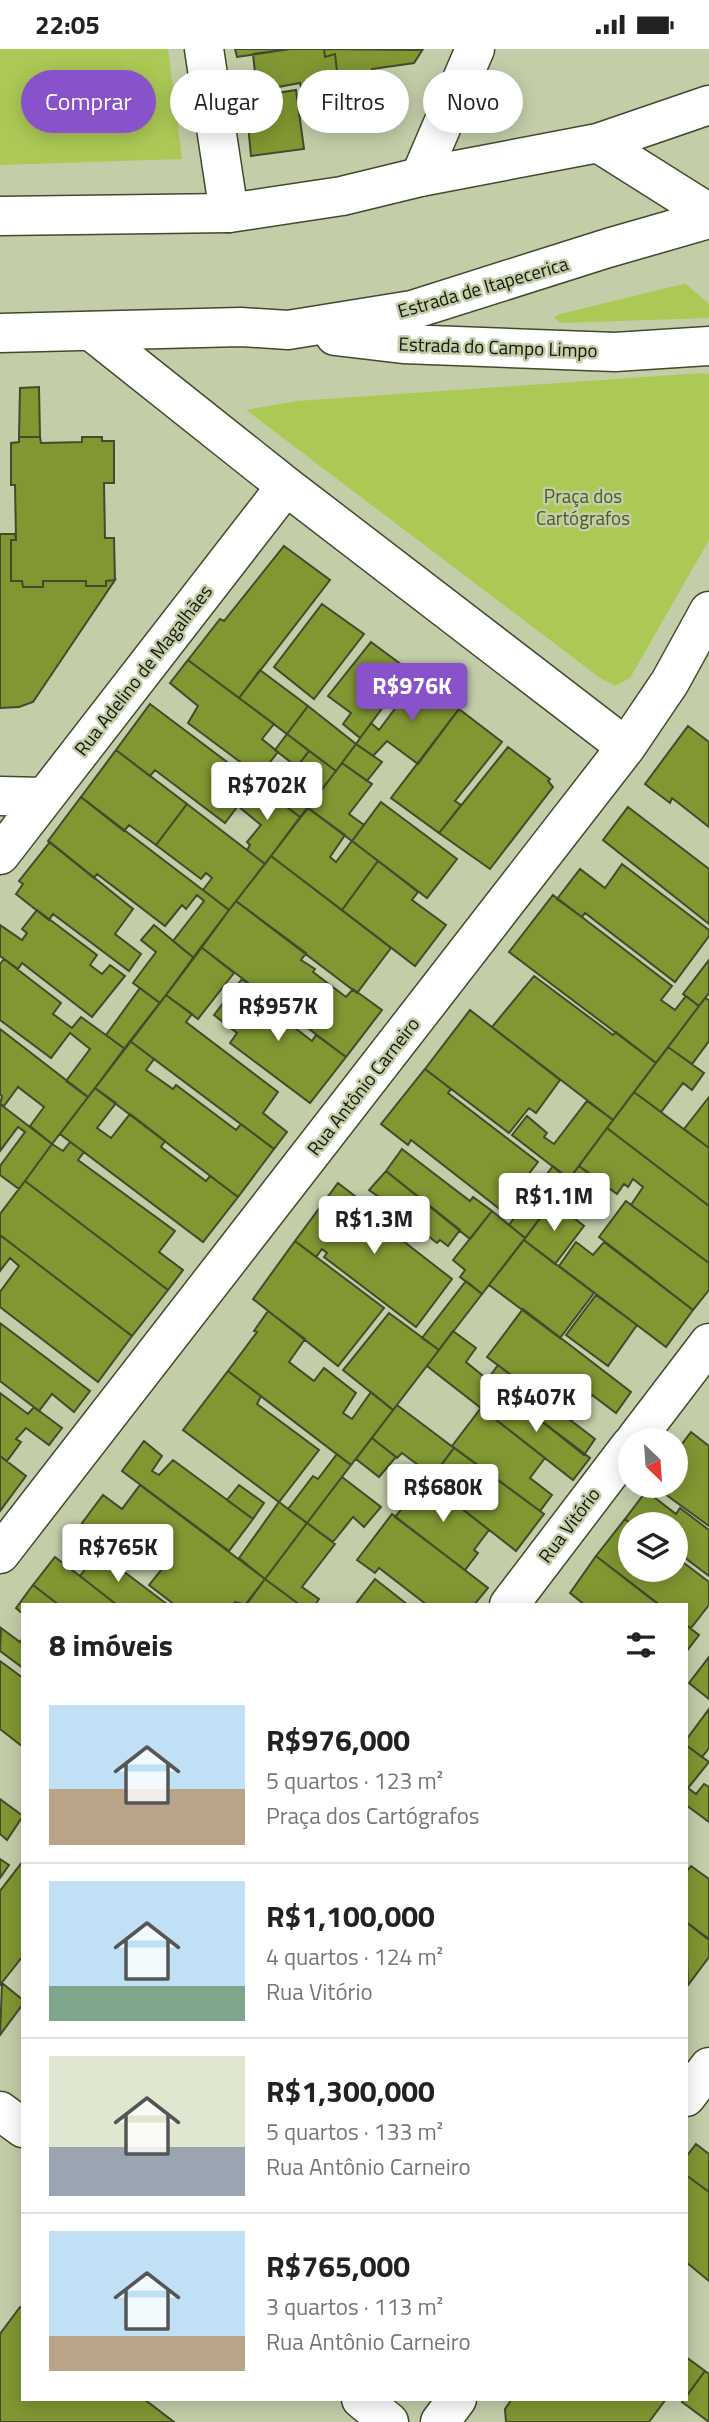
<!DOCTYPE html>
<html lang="pt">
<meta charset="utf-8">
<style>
:root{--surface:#fff;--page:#f6f6f6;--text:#222;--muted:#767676;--line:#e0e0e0;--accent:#8852ca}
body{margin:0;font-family:"Titillium Web",sans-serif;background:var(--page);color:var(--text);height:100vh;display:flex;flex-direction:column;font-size:26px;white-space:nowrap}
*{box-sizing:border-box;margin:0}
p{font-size:23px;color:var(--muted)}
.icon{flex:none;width:38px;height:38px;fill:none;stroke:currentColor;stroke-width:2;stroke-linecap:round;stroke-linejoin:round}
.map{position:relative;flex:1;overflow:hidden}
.panel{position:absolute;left:21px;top:1554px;width:667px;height:798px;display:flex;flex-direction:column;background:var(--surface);border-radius:0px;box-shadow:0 4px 18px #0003}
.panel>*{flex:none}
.top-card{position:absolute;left:21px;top:21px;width:668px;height:63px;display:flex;gap:14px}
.needle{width:46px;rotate:155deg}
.buttons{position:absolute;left:618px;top:1379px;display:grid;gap:14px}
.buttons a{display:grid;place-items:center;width:70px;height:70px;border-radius:50%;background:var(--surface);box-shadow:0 4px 18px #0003;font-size:35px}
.price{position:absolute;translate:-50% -60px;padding:0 16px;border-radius:7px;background:#fff;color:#222;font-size:23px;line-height:46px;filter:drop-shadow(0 2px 4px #0008)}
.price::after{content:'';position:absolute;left:50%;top:42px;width:21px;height:16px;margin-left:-10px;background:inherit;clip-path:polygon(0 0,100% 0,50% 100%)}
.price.active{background:var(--accent);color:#fff}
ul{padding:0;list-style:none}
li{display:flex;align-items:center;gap:21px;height:175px;padding:0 28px}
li+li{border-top:2px solid var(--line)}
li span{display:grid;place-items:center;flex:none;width:196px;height:140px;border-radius:0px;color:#555}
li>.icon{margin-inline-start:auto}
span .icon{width:84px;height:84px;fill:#fffc;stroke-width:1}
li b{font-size:30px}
h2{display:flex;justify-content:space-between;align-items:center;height:84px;padding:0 28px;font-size:30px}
.tag{padding:0 24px;border-radius:32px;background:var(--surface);box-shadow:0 4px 18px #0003;font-size:24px;line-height:63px}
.tag.active{background:var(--accent);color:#fff}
.status{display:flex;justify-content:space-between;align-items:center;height:49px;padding:0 35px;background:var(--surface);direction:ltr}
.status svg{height:19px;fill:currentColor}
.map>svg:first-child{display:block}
.green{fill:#acc955}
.building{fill:#809732;stroke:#424b2b;stroke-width:2}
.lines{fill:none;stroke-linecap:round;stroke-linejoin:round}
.minor-casing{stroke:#414a2a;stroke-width:41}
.primary-casing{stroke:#414a2a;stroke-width:41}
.minor{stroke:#fff;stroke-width:38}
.primary{stroke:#fff;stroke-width:38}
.labels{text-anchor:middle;stroke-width:5;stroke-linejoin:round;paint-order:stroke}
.street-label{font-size:19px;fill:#14170a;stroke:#c3cea9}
.park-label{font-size:19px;fill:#4c5926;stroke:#c3cea9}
</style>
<div class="status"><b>22:05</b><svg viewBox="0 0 49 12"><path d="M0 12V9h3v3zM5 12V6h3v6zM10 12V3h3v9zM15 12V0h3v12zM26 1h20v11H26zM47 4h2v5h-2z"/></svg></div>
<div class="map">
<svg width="709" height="2373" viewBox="0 0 709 2373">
<rect width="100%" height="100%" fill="#c3cea9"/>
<path class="green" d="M 0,0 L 168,0 L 182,110 L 0,116 Z
M 683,235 L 686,235 L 709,255 L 709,269 L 561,274 L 554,269 L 560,265 Z
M 702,324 L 709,325 L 709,491 L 630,629 L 615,637 L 600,629 L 246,361 L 297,352 Z"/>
<path class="building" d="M 235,0 L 290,0 L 237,8 Z
M 290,0 L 324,0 L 325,8 L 335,5 L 340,48 L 304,52 L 300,34 L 257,42 L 253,5 Z
M 324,0 L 418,1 L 423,0 L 414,14 L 372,20 L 374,45 L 340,48 L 335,5 L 325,8 Z
M 296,41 L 304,100 L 251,107 L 245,44 L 257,42 L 257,47 Z
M 39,338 L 40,388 L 19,388 L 20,339 Z
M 19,388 L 40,388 L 41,394 L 82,393 L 82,388 L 102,388 L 102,392 L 114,392 L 114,434 L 104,434 L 105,489 L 114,489 L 115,531 L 106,532 L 106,537 L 86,537 L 86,532 L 43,532 L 43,538 L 23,538 L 22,532 L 11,532 L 11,491 L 16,491 L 15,436 L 11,436 L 11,394 L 19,393 Z
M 0,485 L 15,485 L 16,491 L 11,491 L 11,532 L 22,532 L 23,538 L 43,538 L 43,532 L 86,532 L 86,537 L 106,537 L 106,532 L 115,531 L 33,653 L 19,658 L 0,659 Z
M 284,497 L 330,531 L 239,649 L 188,611 L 220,570 L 224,572 Z
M 322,555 L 364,585 L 314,650 L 274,618 Z
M 371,593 L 410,622 L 360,689 L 343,675 L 351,664 L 328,647 Z
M 188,611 L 274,675 L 262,690 L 278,703 L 259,727 L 188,674 L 198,657 L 170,634 Z
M 260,621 L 308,657 L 287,685 L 239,649 Z
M 418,629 L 459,660 L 418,715 L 387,692 L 373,707 L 356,695 L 371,674 L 379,681 Z
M 150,655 L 255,734 L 225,774 L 155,721 L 150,727 L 116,701 Z
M 308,657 L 356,695 L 336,722 L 287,685 Z
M 459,660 L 502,693 L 455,752 L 461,756 L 439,784 L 391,749 Z
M 688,677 L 709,693 L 709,778 L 672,749 L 670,754 L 645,735 Z
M 287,685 L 309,702 L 297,718 L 275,701 Z
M 356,695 L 382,713 L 367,732 L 342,714 Z
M 508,698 L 550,730 L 548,732 L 553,738 L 490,820 L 439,784 Z
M 116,701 L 187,755 L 156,796 L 129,776 L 124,782 L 81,748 Z
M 309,702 L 336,722 L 300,768 L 274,748 Z
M 342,714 L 372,735 L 349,765 L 364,776 L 352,792 L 308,759 Z
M 255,734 L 300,768 L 265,815 L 247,801 L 250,796 L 247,793 L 261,776 L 238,757 Z
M 81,748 L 229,861 L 194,909 L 173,892 L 204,852 L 197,846 L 186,860 L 182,856 L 165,877 L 97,825 L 94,829 L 48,792 Z
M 381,753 L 457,810 L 427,849 L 352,792 Z
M 187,755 L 265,815 L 229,861 L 203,841 L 212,829 L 206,824 L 201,830 L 156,796 Z
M 628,758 L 709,820 L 709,875 L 603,791 Z
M 308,759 L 345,786 L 330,808 L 336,813 L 352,792 L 378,812 L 342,861 L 271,807 Z
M 50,793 L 133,860 L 115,885 L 141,905 L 129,922 L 53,865 L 49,871 L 16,845 L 23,835 L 19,832 Z
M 271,807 L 391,899 L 357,944 L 236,852 Z
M 378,812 L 418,843 L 412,851 L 446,876 L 415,917 L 342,861 Z
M 622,815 L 709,881 L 709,887 L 675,933 L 585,864 L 582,868 L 557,850 L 580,820 L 605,839 Z
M 553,846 L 672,937 L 661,951 L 675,961 L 686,947 L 699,957 L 656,1014 L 509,903 Z
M 236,852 L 306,904 L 301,911 L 315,920 L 313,923 L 346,948 L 353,940 L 382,961 L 346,1008 L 201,898 Z
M 37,861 L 97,906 L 90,916 L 102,925 L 110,916 L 125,927 L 92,968 L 22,914 L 18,920 L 0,907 L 0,876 L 22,891 L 27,884 L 22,880 Z
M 154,876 L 194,909 L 160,954 L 133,934 L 156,903 L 141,891 Z
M 201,898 L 234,924 L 198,970 L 166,946 Z
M 4,910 L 61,954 L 53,965 L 72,979 L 81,968 L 125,1000 L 88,1048 L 66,1032 L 90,1000 L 70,984 L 51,1009 L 0,971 L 0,915 Z
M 709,911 L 709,944 L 699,957 L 683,945 Z
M 534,927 L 613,986 L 616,983 L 656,1014 L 613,1071 L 492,978 Z
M 242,930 L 273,953 L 269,959 L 312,992 L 316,986 L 346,1008 L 310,1054 L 230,994 L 237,984 L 214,966 Z
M 140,939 L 160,954 L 125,1000 L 106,986 Z
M 166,946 L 192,965 L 186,973 L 278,1043 L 263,1064 L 287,1083 L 274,1100 L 130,992 Z
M 705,949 L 709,951 L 709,992 L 692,1015 L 668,998 Z
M 470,961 L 560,1031 L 536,1064 L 529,1059 L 509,1084 L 425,1020 Z
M 0,980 L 88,1048 L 52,1095 L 30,1077 L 44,1058 L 18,1038 L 4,1057 L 0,1055 L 2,1047 L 0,1045 Z
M 130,992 L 154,1010 L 146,1021 L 173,1040 L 176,1036 L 236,1081 L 241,1075 L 274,1100 L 238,1148 L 95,1039 Z
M 668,998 L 704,1024 L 692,1041 L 683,1034 L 661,1063 L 634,1043 Z
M 425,1020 L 451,1040 L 448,1044 L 538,1113 L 501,1161 L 411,1091 L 408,1096 L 381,1075 Z
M 95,1039 L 116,1054 L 97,1079 L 111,1089 L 130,1065 L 165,1092 L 161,1098 L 206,1132 L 210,1127 L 238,1148 L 203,1193 L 60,1085 Z
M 634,1043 L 709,1099 L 709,1157 L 607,1079 Z
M 709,1048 L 709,1099 L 684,1080 Z
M 587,1052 L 613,1071 L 569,1130 L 512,1086 L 527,1067 L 547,1084 L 544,1088 L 554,1095 Z
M 0,1055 L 52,1095 L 19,1140 L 0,1126 L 0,1117 L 25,1083 L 18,1078 L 0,1102 Z
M 607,1079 L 709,1157 L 709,1214 L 631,1156 L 643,1138 L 633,1130 L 628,1138 L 624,1135 L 617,1145 L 579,1117 Z
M 70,1093 L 84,1103 L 78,1111 L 175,1182 L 159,1203 L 183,1221 L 168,1241 L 25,1132 L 52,1095 L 63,1102 Z
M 402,1100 L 470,1152 L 473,1148 L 492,1162 L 470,1190 L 386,1122 Z
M 553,1117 L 569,1130 L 525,1189 L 509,1176 Z
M 579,1117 L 601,1133 L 574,1169 L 553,1152 Z
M 386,1122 L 460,1181 L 448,1197 L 440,1191 L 437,1194 L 400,1165 L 397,1168 L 384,1158 L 387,1154 L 369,1141 Z
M 25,1132 L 168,1241 L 132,1287 L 0,1186 L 0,1165 Z
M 338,1134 L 360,1151 L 353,1160 L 358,1164 L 362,1160 L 452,1230 L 416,1278 L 324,1208 L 327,1204 L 322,1200 L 316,1208 L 295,1192 Z
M 553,1152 L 584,1177 L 555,1215 L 524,1191 Z
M 626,1152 L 709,1214 L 709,1241 L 693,1261 L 599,1188 Z
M 492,1162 L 525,1189 L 482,1245 L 460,1228 L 465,1221 L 453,1211 Z
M 0,1186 L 132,1287 L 98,1333 L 0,1258 L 0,1243 L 19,1217 L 10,1209 L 0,1222 Z
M 524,1191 L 594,1244 L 560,1289 L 489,1236 Z
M 295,1192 L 384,1259 L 338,1317 L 253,1250 Z
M 576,1193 L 593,1206 L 604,1193 L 693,1261 L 666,1298 L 559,1217 Z
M 466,1232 L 482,1245 L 439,1301 L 422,1289 Z
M 596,1246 L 637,1276 L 608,1317 L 566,1286 Z
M 523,1260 L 631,1343 L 616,1364 L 592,1346 L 572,1372 L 487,1308 Z
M 268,1262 L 305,1290 L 289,1313 L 314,1332 L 324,1319 L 356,1344 L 343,1364 L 352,1370 L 371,1343 L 393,1361 L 351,1416 L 228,1322 L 257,1283 L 254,1282 Z
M 389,1264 L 439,1301 L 393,1361 L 343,1321 Z
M 0,1274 L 90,1342 L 74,1363 L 52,1345 L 39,1362 L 0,1332 Z
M 453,1282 L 476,1299 L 466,1313 L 498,1339 L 481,1359 L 427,1317 Z
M 498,1316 L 595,1390 L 584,1406 L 488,1330 Z
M 228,1322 L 261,1347 L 257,1355 L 319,1401 L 279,1453 L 183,1381 Z
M 498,1339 L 590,1409 L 573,1431 L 481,1359 Z
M 0,1344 L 28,1365 L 34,1358 L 62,1379 L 49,1396 L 26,1379 L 16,1390 L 21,1393 L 7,1412 L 0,1407 Z
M 397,1356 L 454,1399 L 433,1427 L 402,1404 L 397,1409 L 372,1389 Z
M 481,1359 L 545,1409 L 530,1429 L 552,1446 L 540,1462 L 452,1397 Z
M 691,1383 L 709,1397 L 709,1477 L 665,1445 L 670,1437 L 676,1437 L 676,1430 L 680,1424 L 676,1421 L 676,1403 Z
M 372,1389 L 396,1408 L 379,1428 L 356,1410 Z
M 144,1392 L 162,1407 L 152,1422 L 159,1426 L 173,1411 L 253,1470 L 229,1502 L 122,1422 Z
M 454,1399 L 544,1465 L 516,1502 L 428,1433 Z
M 337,1405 L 351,1416 L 307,1474 L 288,1460 L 313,1427 L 318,1430 Z
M 0,1407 L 26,1427 L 0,1462 Z
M 342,1428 L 381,1458 L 364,1478 L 353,1468 L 333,1493 L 307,1474 Z
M 425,1431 L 489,1481 L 474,1501 L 478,1504 L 465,1521 L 395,1468 Z
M 140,1436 L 265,1530 L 246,1556 L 235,1553 L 233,1556 L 175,1556 L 149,1536 L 162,1520 L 135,1499 L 126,1511 L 82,1474 L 103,1446 L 122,1460 Z
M 239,1436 L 264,1454 L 253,1470 L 227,1451 Z
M 650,1437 L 656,1438 L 650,1445 L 676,1465 L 680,1459 L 709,1481 L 709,1527 L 676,1502 L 676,1475 L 631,1475 L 625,1470 Z
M 279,1453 L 307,1474 L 265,1530 L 239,1509 Z
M 392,1465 L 488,1539 L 474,1556 L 427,1556 L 379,1519 L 375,1524 L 357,1511 Z
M 625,1470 L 631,1475 L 630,1521 L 676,1521 L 676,1508 L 709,1533 L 709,1556 L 691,1579 L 686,1576 L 686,1556 L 660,1556 L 596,1507 Z
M 307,1474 L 335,1495 L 302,1538 L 319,1550 L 315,1556 L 300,1556 L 265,1530 Z
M 98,1503 L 168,1556 L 117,1556 L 80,1527 Z
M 596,1507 L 659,1556 L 585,1556 L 570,1544 Z
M 55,1508 L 80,1527 L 117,1556 L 59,1556 L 33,1536 Z
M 265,1530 L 300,1556 L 245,1556 Z
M 375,1530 L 408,1556 L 355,1556 Z
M 33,1536 L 59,1556 L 23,1556 L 23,1565 L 16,1559 Z
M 686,1576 L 699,1586 L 686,1603 Z
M 1,1579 L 20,1593 L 23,1589 L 23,1619 L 0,1602 Z
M 709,1608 L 709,1650 L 689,1634 Z
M 0,1612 L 23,1629 L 23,1698 L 0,1680 Z
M 709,1660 L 709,1699 L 702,1708 L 686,1696 L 686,1691 Z
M 686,1696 L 709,1713 L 688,1739 L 696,1745 L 704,1735 L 709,1738 L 709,1773 L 686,1756 Z
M 0,1750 L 23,1767 L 7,1791 L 0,1785 Z
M 0,1810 L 9,1816 L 0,1829 Z
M 23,1812 L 23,1907 L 0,1936 L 0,1842 Z
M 691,1817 L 709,1830 L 709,1890 L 686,1873 L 686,1823 Z
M 686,1873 L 709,1891 L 709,1908 L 688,1936 Z
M 2,1934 L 23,1951 L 23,1955 L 0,1986 Z
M 696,2095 L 709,2105 L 709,2143 L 686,2126 L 686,2108 Z
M 686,2126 L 709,2143 L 709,2232 L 686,2213 Z
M 20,2258 L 23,2260 L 23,2350 L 144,2350 L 174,2373 L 0,2373 L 0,2285 Z
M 686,2308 L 705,2322 L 686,2348 Z
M 705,2322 L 709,2325 L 709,2373 L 682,2353 Z
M 512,2350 L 666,2350 L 649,2373 L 506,2373 L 505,2360 Z"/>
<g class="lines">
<g class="minor-casing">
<path id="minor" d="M 204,0 L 229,164
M 420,128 L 475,0
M 91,282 L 286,437 L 626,698
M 0,747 L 44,748
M 0,806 L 286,437
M 635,1391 L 709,1294
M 0,1505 L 626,698 L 670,633 L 709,562
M 509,1556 L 630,1397
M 686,2048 L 709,2018
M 0,2062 L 23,2079
M 361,2350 L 389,2373
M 440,2373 L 457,2350"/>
</g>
<g class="primary-casing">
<path id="primary" d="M 598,94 L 709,164
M 0,167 L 229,164 L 342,147 L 420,128 L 598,94 L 709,56
M 0,284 L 241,278 L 288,281 L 412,261 L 608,199 L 709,170
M 335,287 L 403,295 L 615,303 L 709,297"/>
</g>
<use href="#minor" class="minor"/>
<use href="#primary" class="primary"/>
</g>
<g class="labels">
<g class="street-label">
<text transform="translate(483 238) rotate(-16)" y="7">Estrada de Itapecerica</text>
<text transform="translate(498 298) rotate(2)" y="7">Estrada do Campo Limpo</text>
<text transform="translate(143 621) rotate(-52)" y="7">Rua Adelino de Magalhães</text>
<text transform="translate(363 1037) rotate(-52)" y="7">Rua Antônio Carneiro</text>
<text transform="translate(569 1476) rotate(-53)" y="7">Rua Vitório</text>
</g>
<g class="park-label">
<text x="583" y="454">Praça dos<tspan x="583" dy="22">Cartógrafos</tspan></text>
</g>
</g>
</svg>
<div class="buttons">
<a><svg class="needle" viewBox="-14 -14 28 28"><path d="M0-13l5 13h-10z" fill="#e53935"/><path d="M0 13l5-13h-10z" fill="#767676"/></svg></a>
<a><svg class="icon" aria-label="layers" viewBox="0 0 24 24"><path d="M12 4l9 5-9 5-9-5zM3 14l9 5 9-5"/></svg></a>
</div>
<b class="price active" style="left:412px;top:674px">R$976K</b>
<b class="price" style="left:267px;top:773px">R$702K</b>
<b class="price" style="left:278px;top:994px">R$957K</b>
<b class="price" style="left:554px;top:1184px">R$1.1M</b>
<b class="price" style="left:374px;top:1207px">R$1.3M</b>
<b class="price" style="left:536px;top:1385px">R$407K</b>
<b class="price" style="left:443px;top:1475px">R$680K</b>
<b class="price" style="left:118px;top:1535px">R$765K</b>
<div class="top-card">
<a class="tag active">Comprar</a>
<a class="tag">Alugar</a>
<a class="tag">Filtros</a>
<a class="tag">Novo</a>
</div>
<section class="panel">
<h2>8 imóveis<svg class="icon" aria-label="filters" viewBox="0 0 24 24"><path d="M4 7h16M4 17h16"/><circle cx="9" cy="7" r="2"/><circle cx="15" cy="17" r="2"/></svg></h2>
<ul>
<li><span style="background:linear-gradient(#bfe0f5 60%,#b9a48a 0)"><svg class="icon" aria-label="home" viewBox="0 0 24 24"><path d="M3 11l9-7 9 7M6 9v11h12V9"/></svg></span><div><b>R$976,000</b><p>5 quartos · 123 m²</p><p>Praça dos Cartógrafos</p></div></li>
<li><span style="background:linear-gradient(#bfe0f5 75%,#7fa58c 0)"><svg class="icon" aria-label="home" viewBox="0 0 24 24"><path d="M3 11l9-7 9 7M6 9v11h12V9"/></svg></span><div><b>R$1,100,000</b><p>4 quartos · 124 m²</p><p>Rua Vitório</p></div></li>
<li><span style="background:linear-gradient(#dfe7d0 65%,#9aa5b1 0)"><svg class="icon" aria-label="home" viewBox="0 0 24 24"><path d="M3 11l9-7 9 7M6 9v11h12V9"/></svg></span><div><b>R$1,300,000</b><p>5 quartos · 133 m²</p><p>Rua Antônio Carneiro</p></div></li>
<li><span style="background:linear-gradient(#bfe0f5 75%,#b9a48a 0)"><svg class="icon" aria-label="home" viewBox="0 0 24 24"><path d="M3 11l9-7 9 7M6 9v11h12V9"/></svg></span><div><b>R$765,000</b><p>3 quartos · 113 m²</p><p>Rua Antônio Carneiro</p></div></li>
</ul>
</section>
</div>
